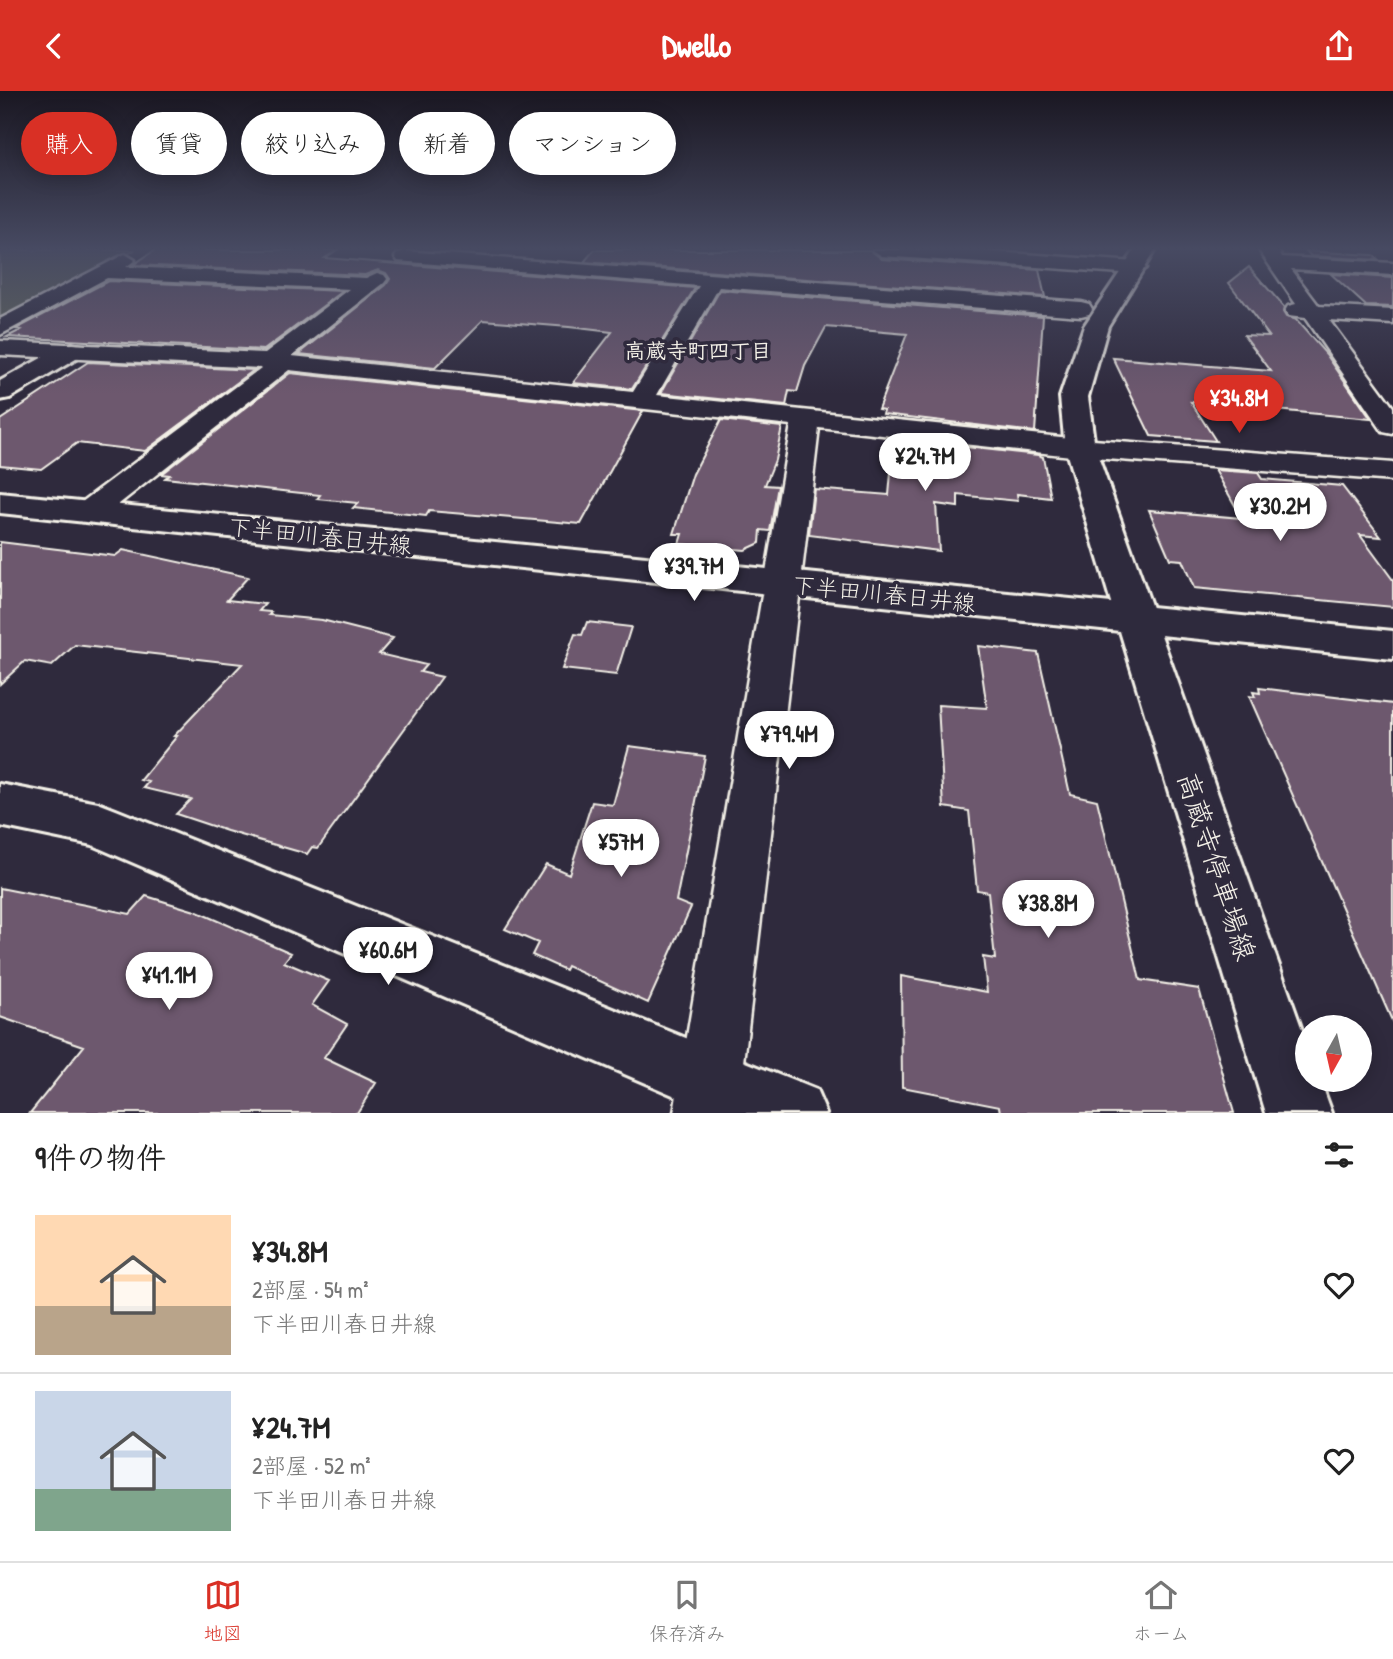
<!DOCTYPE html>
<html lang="ja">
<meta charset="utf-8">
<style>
:root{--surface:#fff;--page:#f2f2f2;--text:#222;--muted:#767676;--line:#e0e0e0;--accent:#d93025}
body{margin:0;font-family:"Patrick Hand","Klee One",sans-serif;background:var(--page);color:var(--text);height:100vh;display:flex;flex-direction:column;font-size:26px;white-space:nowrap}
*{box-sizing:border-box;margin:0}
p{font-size:23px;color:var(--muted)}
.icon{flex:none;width:38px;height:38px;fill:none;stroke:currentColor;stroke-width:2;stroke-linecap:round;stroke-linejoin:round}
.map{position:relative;height:1022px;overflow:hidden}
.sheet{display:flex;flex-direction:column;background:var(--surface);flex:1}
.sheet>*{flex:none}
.hud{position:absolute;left:21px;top:21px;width:700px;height:63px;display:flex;gap:14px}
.needle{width:46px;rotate:188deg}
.fabs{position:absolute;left:1295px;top:924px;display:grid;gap:14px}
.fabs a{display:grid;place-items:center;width:77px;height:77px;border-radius:50%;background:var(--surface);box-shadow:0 4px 18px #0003;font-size:35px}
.price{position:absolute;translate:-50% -60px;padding:0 16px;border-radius:24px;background:#fff;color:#222;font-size:23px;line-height:46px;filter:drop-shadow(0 2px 4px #0008)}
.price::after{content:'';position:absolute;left:50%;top:42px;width:21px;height:16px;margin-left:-10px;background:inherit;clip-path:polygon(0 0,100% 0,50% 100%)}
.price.active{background:var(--accent);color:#fff}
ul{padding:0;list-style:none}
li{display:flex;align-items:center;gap:21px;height:175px;padding:0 35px}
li+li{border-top:2px solid var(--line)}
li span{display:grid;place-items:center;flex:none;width:196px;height:140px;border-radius:0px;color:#555}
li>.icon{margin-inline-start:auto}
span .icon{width:84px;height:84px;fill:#fffc;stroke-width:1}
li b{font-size:30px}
h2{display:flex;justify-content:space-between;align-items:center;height:84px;padding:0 35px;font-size:30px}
.pill{padding:0 24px;border-radius:32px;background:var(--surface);box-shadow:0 4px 18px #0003;font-size:24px;line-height:63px}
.pill.active{background:var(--accent);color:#fff}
header{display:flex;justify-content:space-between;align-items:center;height:91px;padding:0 35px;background:var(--accent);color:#fff;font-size:32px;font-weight:700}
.tabs{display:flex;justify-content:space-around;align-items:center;height:98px;border-top:2px solid var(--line);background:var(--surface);font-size:19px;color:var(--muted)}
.tabs a{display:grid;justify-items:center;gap:4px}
.tabs .active{color:var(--accent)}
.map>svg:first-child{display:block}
.green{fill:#63685a;stroke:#acaca1;stroke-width:2}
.building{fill:#6d586e;stroke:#f4f1e8;stroke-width:2}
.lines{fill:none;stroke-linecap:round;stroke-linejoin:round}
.minor-casing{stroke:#f4f1e8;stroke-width:5}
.tertiary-casing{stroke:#f4f1e8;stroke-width:6}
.secondary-casing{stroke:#f4f1e8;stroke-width:6}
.minor{fill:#2f2a3d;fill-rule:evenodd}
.tertiary{fill:#2f2a3d;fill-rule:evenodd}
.secondary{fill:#2f2a3d;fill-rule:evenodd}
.labels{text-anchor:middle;stroke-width:7;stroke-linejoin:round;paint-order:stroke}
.far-neighbourhood-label{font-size:21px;font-weight:bold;fill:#f4f1e8;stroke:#2f2a3d}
.street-label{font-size:23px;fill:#f4f1e8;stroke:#2f2a3d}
.near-street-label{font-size:28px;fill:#f4f1e8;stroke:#2f2a3d}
</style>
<header><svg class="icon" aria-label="back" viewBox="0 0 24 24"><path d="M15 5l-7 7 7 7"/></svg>Dwello<svg class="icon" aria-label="share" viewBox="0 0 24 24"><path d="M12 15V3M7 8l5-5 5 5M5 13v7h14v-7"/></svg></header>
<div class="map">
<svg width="1393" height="1022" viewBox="0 0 1393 1022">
<rect width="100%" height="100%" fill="#2f2a3d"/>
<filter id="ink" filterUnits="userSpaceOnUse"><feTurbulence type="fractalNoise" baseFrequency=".0143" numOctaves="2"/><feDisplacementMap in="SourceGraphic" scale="14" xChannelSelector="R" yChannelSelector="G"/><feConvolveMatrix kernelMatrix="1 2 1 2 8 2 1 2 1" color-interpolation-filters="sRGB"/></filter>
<g filter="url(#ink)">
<path class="green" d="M 0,159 L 135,159 L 0,230 Z"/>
<path class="building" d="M 155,159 L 337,159 L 325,167 L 695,197 L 632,298 L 573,292 L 612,241 L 569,236 L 483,229 L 435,277 L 299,263 L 386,194 L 390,188 L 386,182 L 378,179 L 365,184 L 133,174 Z
M 594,159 L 870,159 L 882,168 L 1039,179 L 1045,206 L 584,171 Z
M 1306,160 L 1373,164 L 1379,169 L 1311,165 Z
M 1249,176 L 1284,216 L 1283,221 L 1286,226 L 1296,229 L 1326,263 L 1371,328 L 1191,311 L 1216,350 L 1151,345 L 1113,267 L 1271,280 L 1244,244 L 1269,245 L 1229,192 Z
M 1331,183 L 1393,187 L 1393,216 L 1366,215 Z
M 108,190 L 343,200 L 264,259 L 7,246 L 21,239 L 16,238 Z
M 720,199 L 1043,225 L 1035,341 L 883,323 L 884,319 L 878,318 L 907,243 L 826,236 L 805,275 L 797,301 L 789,300 L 786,315 L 661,302 Z
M 88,271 L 254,279 L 145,360 L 77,352 L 41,378 L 0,374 L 0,329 Z
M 290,282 L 643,320 L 581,433 L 429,420 L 426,425 L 353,417 L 358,412 L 317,408 L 320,404 L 165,387 L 169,384 L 161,383 Z
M 721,329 L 782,336 L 775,369 L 765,394 L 778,395 L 770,440 L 761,439 L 760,452 L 745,459 L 679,453 L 682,443 L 674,443 L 693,383 Z
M 894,348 L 1038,364 L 1043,366 L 1051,407 L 1017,403 L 1018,410 L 958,404 L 958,416 L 936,413 L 939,460 L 809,444 L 814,398 L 889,404 Z
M 1215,379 L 1258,382 L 1262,388 L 1342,395 L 1381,446 L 1360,444 L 1393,489 L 1393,516 L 1194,497 L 1182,469 L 1170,468 L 1149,419 L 1242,427 Z
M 0,451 L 115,465 L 123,459 L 248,486 L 227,509 L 265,513 L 259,520 L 271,521 L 269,524 L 322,529 L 393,547 L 379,563 L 426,574 L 420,581 L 442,586 L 318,757 L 312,756 L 307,763 L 227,740 L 176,723 L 191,708 L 144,697 L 149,691 L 141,689 L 177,645 L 174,645 L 242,573 L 75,554 L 52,575 L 25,570 L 0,593 Z
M 587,531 L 631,536 L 616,584 L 562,578 L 575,543 L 582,544 Z
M 978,555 L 1038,562 L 1070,703 L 1097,709 L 1140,889 L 1199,898 L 1234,1022 L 1001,1022 L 1000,1015 L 902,996 L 901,885 L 987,901 L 983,866 L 995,868 L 988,801 L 977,799 L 969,720 L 944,716 L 938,614 L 987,617 Z
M 1259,597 L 1393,613 L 1393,932 L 1249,605 L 1255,606 L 1253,601 L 1260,602 Z
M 629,655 L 705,665 L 676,810 L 691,816 L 648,912 L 567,875 L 565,879 L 532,864 L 538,852 L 505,838 L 546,773 L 569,783 L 592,711 L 613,714 Z
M 0,797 L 130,823 L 146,805 L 195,820 L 291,862 L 284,871 L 329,890 L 312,914 L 347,933 L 324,967 L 376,992 L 357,1022 L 30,1022 L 84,955 L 0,926 Z"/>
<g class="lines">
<g class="minor-casing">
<path id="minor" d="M 873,159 L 968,159 L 1136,171 L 1146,177 L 1136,183 L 882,165 Z
M 1259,159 L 1278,159 L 1282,166 L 1393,172 L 1393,184 L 1291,178 L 1319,215 L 1393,219 L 1393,233 L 1329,229 L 1393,316 L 1393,343 L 1383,341 L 1305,227 L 1288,225 L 1285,220 L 1288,215 L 1296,213 Z
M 405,160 L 1081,211 L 1089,213 L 1092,218 L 1089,223 L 1081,225 L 719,196 L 657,304 L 1080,348 L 1393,372 L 1393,390 L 1080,366 L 819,337 L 738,1022 L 674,1022 L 791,334 L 289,279 L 100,428 L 89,431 L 78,428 L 73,421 L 78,414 L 261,277 L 0,264 L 0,250 L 265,262 L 350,198 L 107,187 L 0,244 L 0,228 L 125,163 L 135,169 L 126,176 L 366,187 L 377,182 L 384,184 L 387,188 L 384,192 L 292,265 L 633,301 L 699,195 L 398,170 L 395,166 L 398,162 Z"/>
</g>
<g class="tertiary-casing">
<path id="tertiary" d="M 1135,159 L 1155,159 L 1108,235 L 1088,306 L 1095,357 L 1156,528 L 1150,537 L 1136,541 L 1122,537 L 1116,528 L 1065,357 L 1060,306 L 1084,235 Z
M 72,253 L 81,255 L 84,260 L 81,265 L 10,307 L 0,309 L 0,290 L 63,255 Z
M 0,693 L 98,712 L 116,719 L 816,999 L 826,1022 L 715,1022 L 92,754 L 0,735 Z"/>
</g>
<g class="secondary-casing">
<path id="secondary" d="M 0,402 L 1393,540 L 1393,568 L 1161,544 L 1307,953 L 1307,989 L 1320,989 L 1332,1022 L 1266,1022 L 1120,540 L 0,422 Z"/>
</g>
<use href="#minor" class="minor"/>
<use href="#tertiary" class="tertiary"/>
<use href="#secondary" class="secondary"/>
</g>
</g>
<linearGradient id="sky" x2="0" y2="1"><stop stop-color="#1a1722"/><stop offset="0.52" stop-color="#474a62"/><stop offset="1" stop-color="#474a62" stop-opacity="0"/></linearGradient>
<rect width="1393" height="303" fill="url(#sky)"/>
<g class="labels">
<g class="far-neighbourhood-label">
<text x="698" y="267">高蔵寺町四丁目</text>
</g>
<g class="street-label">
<text transform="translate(320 445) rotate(6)" y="8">下半田川春日井線</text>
<text transform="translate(884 503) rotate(6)" y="8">下半田川春日井線</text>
</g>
<g class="near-street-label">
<text transform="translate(1217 775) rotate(72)" y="10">高蔵寺停車場線</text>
</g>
</g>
</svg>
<div class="fabs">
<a><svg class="needle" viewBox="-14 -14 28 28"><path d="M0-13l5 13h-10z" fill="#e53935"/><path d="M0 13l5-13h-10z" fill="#767676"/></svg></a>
</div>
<b class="price active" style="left:1239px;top:344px">¥34.8M</b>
<b class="price" style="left:925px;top:402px">¥24.7M</b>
<b class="price" style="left:1280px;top:452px">¥30.2M</b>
<b class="price" style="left:694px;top:512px">¥39.7M</b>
<b class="price" style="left:789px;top:680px">¥79.4M</b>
<b class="price" style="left:621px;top:788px">¥57M</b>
<b class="price" style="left:1048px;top:849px">¥38.8M</b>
<b class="price" style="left:388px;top:896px">¥60.6M</b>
<b class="price" style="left:169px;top:921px">¥41.1M</b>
<div class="hud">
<a class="pill active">購入</a>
<a class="pill">賃貸</a>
<a class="pill">絞り込み</a>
<a class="pill">新着</a>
<a class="pill">マンション</a>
</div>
</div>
<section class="sheet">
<h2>9件の物件<svg class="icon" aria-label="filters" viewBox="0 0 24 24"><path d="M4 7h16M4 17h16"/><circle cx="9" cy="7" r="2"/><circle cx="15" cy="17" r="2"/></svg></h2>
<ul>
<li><span style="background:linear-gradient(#ffd9b3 65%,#b9a48a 0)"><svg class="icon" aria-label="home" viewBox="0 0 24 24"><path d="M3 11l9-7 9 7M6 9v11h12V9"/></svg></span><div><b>¥34.8M</b><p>2部屋 · 54 m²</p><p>下半田川春日井線</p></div><svg class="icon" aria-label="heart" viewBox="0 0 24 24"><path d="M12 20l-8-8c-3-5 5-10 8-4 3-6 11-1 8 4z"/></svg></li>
<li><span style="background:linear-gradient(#c9d6e8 70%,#7fa58c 0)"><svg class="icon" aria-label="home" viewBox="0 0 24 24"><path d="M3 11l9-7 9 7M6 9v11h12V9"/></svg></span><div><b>¥24.7M</b><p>2部屋 · 52 m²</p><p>下半田川春日井線</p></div><svg class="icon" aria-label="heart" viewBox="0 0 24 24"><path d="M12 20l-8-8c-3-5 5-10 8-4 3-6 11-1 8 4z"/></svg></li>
</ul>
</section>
<nav class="tabs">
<a class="active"><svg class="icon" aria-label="map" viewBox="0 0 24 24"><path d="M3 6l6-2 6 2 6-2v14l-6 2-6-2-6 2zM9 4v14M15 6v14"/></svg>地図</a>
<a><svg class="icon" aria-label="saved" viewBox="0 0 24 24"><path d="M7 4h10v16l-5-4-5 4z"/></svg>保存済み</a>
<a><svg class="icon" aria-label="home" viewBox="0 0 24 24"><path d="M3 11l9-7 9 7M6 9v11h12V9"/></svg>ホーム</a>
</nav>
